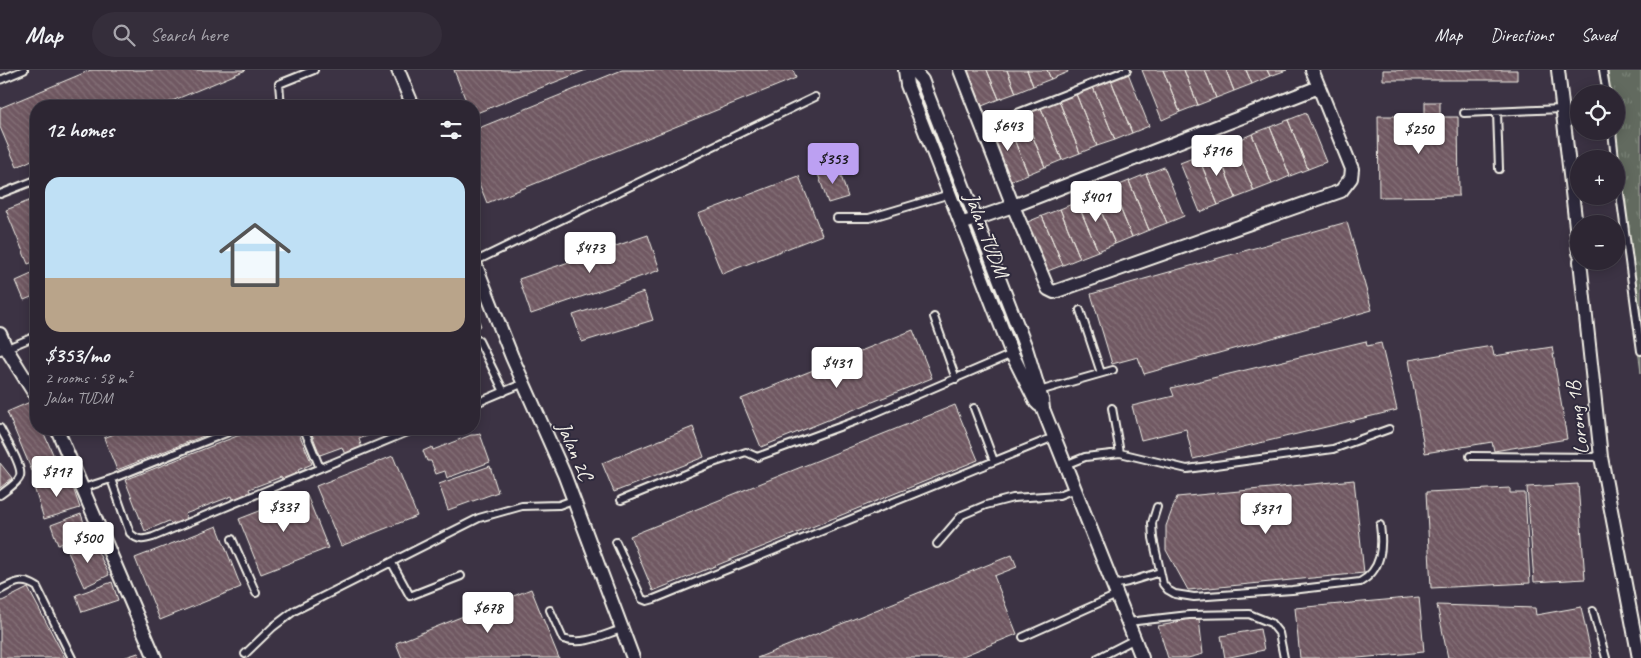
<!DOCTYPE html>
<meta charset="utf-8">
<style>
:root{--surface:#2d2633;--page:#352e3b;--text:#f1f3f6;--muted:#a7a5ac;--line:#48434e;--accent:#bca0f2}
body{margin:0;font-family:Caveat,sans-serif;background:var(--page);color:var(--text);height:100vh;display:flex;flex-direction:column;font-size:19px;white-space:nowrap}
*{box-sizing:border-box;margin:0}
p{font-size:16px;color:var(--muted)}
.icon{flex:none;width:28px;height:28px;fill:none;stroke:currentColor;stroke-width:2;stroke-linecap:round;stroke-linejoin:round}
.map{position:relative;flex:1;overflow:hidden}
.details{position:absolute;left:30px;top:30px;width:450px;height:335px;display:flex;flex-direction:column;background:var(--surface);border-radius:20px;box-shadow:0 2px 12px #0003,0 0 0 1px var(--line)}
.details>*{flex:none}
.tools{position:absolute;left:1570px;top:15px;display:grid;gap:10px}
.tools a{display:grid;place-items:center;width:55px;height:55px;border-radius:50%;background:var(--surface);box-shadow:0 2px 12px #0003,0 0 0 1px var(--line);font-size:25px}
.price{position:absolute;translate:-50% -42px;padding:0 11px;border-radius:5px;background:#fff;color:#222;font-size:16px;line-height:32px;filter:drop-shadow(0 1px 2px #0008)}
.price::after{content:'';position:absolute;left:50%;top:30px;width:15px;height:11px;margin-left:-8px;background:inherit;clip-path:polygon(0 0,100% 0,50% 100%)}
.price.active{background:var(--accent);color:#111}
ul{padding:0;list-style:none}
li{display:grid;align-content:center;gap:10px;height:265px;padding:0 15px}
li+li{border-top:1px solid var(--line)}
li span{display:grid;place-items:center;height:155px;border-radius:15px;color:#555}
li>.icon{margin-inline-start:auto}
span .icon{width:90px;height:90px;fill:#fffc;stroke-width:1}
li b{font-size:21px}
h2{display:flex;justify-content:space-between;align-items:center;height:60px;padding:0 15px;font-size:21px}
header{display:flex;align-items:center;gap:30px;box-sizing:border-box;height:70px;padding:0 25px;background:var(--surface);border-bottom:1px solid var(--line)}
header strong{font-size:24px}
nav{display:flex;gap:28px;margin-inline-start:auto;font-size:18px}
.search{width:350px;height:45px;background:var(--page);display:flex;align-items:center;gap:12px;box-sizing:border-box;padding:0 18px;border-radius:28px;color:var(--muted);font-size:19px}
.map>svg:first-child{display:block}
.grass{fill:url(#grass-tufts);stroke:#abaea4}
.building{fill:url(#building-back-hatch);stroke:#f4f1e8}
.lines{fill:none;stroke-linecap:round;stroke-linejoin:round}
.lane-casing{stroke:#f4f1e8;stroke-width:10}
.street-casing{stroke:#f4f1e8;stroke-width:16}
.lane{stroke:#2f2a3d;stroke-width:6}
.street{stroke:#2f2a3d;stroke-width:12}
.labels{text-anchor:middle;stroke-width:4;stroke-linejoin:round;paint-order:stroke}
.street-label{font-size:21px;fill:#f4f1e8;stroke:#2f2a3d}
</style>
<header>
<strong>Map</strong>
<div class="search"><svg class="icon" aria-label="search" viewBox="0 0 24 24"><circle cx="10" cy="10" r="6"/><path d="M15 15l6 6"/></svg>Search here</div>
<nav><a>Map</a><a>Directions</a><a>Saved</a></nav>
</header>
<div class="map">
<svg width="1641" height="588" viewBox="0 0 1641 588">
<defs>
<pattern id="grass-tufts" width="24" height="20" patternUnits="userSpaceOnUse" patternTransform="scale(1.25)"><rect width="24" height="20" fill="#626b5f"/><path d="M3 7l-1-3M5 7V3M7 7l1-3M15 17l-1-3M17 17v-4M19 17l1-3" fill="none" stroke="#798176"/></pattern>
<pattern id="building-back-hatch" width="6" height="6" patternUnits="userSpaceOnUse" patternTransform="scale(1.25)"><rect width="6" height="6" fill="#705962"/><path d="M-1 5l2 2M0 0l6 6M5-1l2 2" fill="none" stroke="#857178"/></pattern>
</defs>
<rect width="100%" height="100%" fill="#3c3344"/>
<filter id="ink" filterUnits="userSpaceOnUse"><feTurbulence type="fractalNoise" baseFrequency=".02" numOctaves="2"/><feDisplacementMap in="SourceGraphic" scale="10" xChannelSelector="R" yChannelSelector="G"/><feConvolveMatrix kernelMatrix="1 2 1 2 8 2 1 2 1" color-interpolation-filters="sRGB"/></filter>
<g filter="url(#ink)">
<path class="grass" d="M 1603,0 L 1641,0 L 1641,303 L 1610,61 L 1616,61 L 1616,24 L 1606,24 Z"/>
<path class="building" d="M 91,0 L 246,0 L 160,36 L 36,36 L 36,88 L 17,97 L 0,57 L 0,38 Z
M 454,0 L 586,0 L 474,44 L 474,36 L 468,36 Z
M 622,0 L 793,0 L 796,8 L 487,133 L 474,101 L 474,60 Z
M 967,0 L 987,0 L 999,29 L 982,36 Z
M 987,0 L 1007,0 L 1016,23 L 999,29 Z
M 1007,0 L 1027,0 L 1033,16 L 1016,23 Z
M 1027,0 L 1047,0 L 1051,9 L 1033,16 Z
M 1047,0 L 1067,0 L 1068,2 L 1051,9 Z
M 1142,0 L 1163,0 L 1180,42 L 1162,50 Z
M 1163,0 L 1184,0 L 1198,35 L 1180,42 Z
M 1184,0 L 1205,0 L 1216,28 L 1198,35 Z
M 1205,0 L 1226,0 L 1234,21 L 1216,28 Z
M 1226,0 L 1246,0 L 1252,14 L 1234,21 Z
M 1246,0 L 1267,0 L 1270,6 L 1252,14 Z
M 1267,0 L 1287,0 L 1270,6 Z
M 1383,0 L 1517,0 L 1517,10 L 1383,10 Z
M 1128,3 L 1149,56 L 1132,63 L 1111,10 Z
M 1111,10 L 1132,63 L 1115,70 L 1093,17 Z
M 1093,17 L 1115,70 L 1097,76 L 1076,24 Z
M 1076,24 L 1097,76 L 1080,83 L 1059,31 Z
M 1059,31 L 1080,83 L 1062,90 L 1041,38 Z
M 1425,32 L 1440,32 L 1440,47 L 1458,47 L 1459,126 L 1379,127 L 1378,46 L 1425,46 Z
M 1041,38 L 1062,90 L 1045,97 L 1024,45 Z
M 1306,43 L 1326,92 L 1308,99 L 1288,50 Z
M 1024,45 L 1045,97 L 1028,104 L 1007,52 Z
M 1288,50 L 1308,99 L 1290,106 L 1270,57 Z
M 1007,52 L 1028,104 L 1010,111 L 989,59 Z
M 1270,57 L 1290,106 L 1272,114 L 1252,64 Z
M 1252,64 L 1272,114 L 1254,121 L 1234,72 Z
M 1234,72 L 1254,121 L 1236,128 L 1216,78 Z
M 1216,78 L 1236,128 L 1218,135 L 1198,86 Z
M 1198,86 L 1218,135 L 1200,142 L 1180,93 Z
M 838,97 L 848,127 L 828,133 L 818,104 Z
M 1164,97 L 1184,146 L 1167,153 L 1146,104 Z
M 1146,104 L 1167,153 L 1149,160 L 1129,111 Z
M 799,106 L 822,165 L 722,204 L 698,144 Z
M 1129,111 L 1149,160 L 1132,167 L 1112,118 Z
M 1112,118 L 1132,167 L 1115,174 L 1094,125 Z
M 1094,125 L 1115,174 L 1098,181 L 1077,132 Z
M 36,128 L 36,191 L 28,194 L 6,140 Z
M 1077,132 L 1098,181 L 1080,188 L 1060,139 Z
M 1060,139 L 1080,188 L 1063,195 L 1042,146 Z
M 1042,146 L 1063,195 L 1045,202 L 1025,153 Z
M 1347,152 L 1372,240 L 1144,304 L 1138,287 L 1112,294 L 1091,224 Z
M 648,165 L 660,200 L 531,244 L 519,209 Z
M 36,202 L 36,225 L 24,230 L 16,211 Z
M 644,222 L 653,250 L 582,272 L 573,245 Z
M 474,238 L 481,256 L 474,259 Z
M 913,260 L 932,308 L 761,377 L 741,329 Z
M 1366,271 L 1367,276 L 1381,273 L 1397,340 L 1193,389 L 1186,359 L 1141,370 L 1132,336 L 1174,326 L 1171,318 Z
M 1492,276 L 1494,286 L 1552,277 L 1567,369 L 1494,381 L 1492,372 L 1425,383 L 1409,290 Z
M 474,306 L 480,323 L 474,325 Z
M 30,332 L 36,346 L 36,359 L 42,359 L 56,391 L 32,401 L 7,342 Z
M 955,335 L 978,390 L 653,521 L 630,466 Z
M 693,357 L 704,387 L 614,422 L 602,393 Z
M 126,359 L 221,359 L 117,400 L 104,368 Z
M 255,359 L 297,359 L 312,394 L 298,400 L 300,405 L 283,412 L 281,407 L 249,419 L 251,424 L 234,431 L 232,426 L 185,444 L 187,449 L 172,455 L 169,451 L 145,461 L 125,410 Z
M 310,359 L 385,359 L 359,369 L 362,378 L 345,385 L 342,377 L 320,385 Z
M 480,364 L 490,392 L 447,408 L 445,401 L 436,404 L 431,391 L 427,391 L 423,381 L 432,377 L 433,380 L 471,365 L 475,365 Z
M 393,386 L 417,446 L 341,476 L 316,416 Z
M 0,393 L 12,408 L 0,418 Z
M 490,396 L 498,422 L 448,440 L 439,414 Z
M 69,406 L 80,438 L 44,449 L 34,417 Z
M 1354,410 L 1364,503 L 1188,520 L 1166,480 L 1166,456 L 1177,427 Z
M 1578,414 L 1585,509 L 1534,512 L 1527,417 Z
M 1510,418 L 1510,423 L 1525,423 L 1530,513 L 1431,518 L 1426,422 Z
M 306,423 L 328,478 L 261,504 L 239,449 Z
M 81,444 L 88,464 L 58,475 L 51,455 Z
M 217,456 L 241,517 L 160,550 L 135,488 Z
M 93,471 L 109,505 L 84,517 L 68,482 Z
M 1012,485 L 1017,497 L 994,506 L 1017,564 L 958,588 L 757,588 Z
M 112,512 L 118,530 L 82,542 L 76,525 Z
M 28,518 L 65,588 L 0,588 L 0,532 Z
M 531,519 L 559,588 L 402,588 L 396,573 Z
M 1419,527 L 1424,582 L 1358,588 L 1300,588 L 1295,538 Z
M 1437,535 L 1535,538 L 1536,545 L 1581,537 L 1592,588 L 1448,588 Z
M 1187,549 L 1199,549 L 1203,584 L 1188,588 L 1168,588 L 1158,556 L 1170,554 Z
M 1260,559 L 1264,580 L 1225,588 L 1221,566 Z
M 138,583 L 140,588 L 123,588 Z"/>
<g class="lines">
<g class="lane-casing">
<path id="lane" d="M 1603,0 L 1607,24
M 0,10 L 24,0
M 281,36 L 279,14 L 314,0
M 1497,42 L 1499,99
M 1464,43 L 1563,39
M 982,57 L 1127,0
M 1612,61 L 1615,89
M 1616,94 L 1641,281
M 0,124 L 36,110
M 837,148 L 869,148 L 950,124
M 474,192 L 815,27
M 1080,240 L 1101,303
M 934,247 L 956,309
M 474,267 L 479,271 L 504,322
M 0,281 L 36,266
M 1039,321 L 1113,300
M 474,334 L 524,313
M 974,338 L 994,391
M 1112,338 L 1120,383
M 0,358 C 5,368 23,396 20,406 C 18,413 6,420 0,425
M 304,359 L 320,398
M 1470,386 L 1601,387
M 1065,395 L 1085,387 L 1120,383 L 1187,399 L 1333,379 L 1389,359
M 111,409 L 130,463 C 138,471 143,470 153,467 L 415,359
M 83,418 L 111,409 L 236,359
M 621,430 L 707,395 L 746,382 L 757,387 L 861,349 L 1012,284
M 1157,437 L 1152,453 L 1153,468 L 1163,514 L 1168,520 L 1175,524 L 1194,527 L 1292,520 L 1360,512 C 1382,500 1383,477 1380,455
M 232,469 L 256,523
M 616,472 L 642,529 L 647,531 L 654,529 L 1054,367
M 937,474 L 962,445 L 986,435 L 1013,428 L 1059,425 L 1075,419
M 392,493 L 410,526 L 461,506
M 1113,515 L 1128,512 L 1160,502
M 0,520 C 14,513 22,507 37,517 L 72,588
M 550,540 L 563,569 C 583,576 603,565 622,559
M 1593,541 L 1606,588
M 1128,552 L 1189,545 L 1249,544 L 1271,553 L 1279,563 L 1284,588
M 1023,567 L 1117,525
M 245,584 L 273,557 L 294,541 L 479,448 L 522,436 L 559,435 L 573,430
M 1098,588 L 1135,569"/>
</g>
<g class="street-casing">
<path id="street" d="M 398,0 L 413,36
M 905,0 L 907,15 L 1012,284 L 1036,332 L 1039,335
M 913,0 L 922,10 L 1026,278 L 1042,330 L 1043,339 L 1142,588
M 960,0 L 1013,136 L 1048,219 L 1054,222 L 1341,121 L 1351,108 L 1352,99 L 1312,0
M 1558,0 L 1579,183
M 961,154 L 1013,136 L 1319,17
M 474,191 L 512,287 L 564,404 L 633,588
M 1580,191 L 1601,387 L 1639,588
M 0,264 L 6,278 L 36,326
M 57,359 L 155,588"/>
</g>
<use href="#lane" class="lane"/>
<use href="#street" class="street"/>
</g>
</g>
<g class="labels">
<g class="street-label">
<text transform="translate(987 165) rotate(69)" y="7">Jalan TUDM</text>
<text transform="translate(1577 348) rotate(-97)" y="7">Lorong 1B</text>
<text transform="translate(575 381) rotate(67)" y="7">Jalan 2C</text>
</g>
</g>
</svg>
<div class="tools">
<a><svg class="icon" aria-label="locate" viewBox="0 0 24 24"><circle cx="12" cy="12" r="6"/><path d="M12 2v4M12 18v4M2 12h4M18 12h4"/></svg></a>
<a>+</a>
<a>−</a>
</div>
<b class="price" style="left:1008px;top:82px">$643</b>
<b class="price" style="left:1419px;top:85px">$250</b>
<b class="price" style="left:1217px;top:107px">$716</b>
<b class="price active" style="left:833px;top:115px">$353</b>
<b class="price" style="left:1096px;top:153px">$401</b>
<b class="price" style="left:590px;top:204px">$473</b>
<b class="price" style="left:837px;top:319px">$431</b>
<b class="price" style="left:57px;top:428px">$717</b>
<b class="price" style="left:284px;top:463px">$337</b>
<b class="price" style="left:1266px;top:465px">$371</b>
<b class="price" style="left:88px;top:494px">$500</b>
<b class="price" style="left:488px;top:564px">$678</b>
<section class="details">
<h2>12 homes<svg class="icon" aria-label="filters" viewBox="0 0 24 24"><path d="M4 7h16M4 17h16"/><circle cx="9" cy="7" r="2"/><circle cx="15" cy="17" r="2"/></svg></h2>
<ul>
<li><span style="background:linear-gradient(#bfe0f5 65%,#b9a48a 0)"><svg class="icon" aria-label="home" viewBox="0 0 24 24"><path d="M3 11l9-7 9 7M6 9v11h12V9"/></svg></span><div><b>$353/mo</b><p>2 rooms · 58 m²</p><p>Jalan TUDM</p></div></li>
</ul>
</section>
</div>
